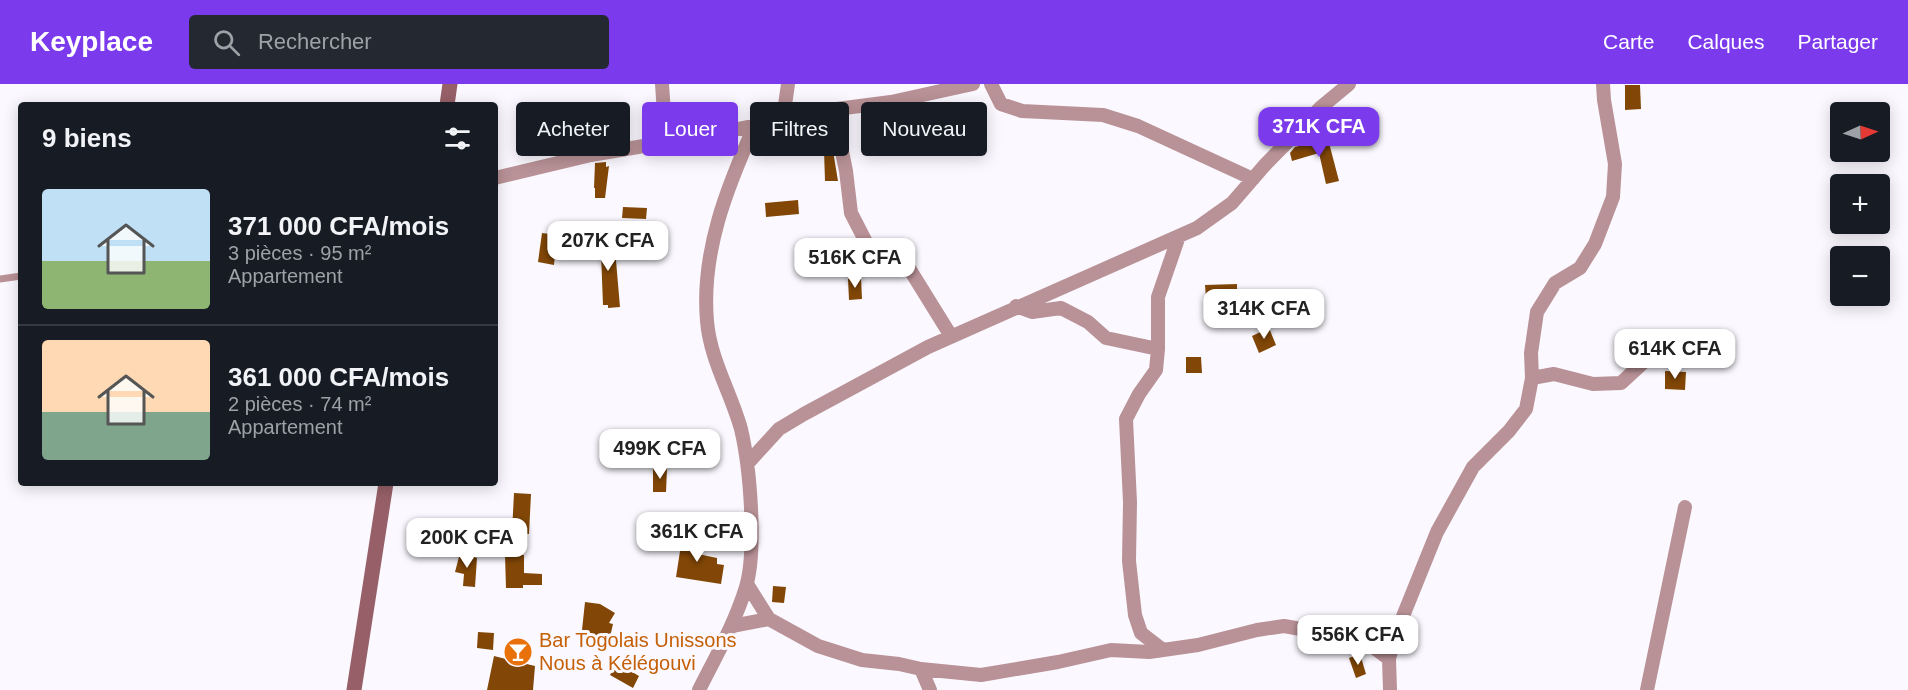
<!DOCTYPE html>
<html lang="fr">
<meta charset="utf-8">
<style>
:root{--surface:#171b24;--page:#242831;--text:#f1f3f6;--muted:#9ea1a6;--line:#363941;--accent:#7c3aed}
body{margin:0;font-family:Arial,sans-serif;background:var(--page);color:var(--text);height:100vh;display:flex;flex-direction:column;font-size:22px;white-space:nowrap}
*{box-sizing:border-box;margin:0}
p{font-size:20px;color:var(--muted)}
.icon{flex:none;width:33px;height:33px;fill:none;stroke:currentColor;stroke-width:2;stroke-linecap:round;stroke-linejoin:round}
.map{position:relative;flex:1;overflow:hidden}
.drawer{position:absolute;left:18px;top:18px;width:480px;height:384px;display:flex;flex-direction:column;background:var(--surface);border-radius:6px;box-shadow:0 3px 15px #0003}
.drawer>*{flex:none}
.banner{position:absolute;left:516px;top:18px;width:570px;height:54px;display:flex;gap:12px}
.needle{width:39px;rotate:87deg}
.controls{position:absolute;left:1830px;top:18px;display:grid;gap:12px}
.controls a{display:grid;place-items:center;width:60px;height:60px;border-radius:6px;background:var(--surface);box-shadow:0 3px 15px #0003;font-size:30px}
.price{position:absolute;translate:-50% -51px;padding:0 14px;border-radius:12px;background:#fff;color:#222;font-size:20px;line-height:39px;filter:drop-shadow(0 2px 3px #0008)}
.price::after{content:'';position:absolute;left:50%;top:36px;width:18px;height:14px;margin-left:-9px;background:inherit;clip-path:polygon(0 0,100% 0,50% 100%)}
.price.selected{background:var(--accent);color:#fff}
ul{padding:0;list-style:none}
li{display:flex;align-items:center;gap:18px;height:150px;padding:0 24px}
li+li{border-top:2px solid var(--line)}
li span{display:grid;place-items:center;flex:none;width:168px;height:120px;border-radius:6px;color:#555}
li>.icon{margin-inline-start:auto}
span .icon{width:72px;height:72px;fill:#fffc;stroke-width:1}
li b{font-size:26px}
h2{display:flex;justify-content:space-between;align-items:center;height:72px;padding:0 24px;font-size:26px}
.pill{padding:0 21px;border-radius:6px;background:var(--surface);box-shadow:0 3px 15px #0003;font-size:21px;line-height:54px}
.pill.selected{background:var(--accent);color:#fff}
header{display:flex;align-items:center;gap:36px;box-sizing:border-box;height:84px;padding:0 30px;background:var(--accent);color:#fff}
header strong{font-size:28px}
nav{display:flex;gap:33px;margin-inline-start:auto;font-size:21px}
.search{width:420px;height:54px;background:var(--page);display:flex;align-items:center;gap:15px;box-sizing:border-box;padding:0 21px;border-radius:6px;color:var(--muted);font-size:22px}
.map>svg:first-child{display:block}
.building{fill:#824706}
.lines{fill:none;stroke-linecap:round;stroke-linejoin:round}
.service{stroke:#b99297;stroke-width:7}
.minor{stroke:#b99297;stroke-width:14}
.secondary{stroke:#976068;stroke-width:15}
.labels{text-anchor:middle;stroke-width:6;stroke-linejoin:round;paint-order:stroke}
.food-label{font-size:20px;fill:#c56008;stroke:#fbf9ff;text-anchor:start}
</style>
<header>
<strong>Keyplace</strong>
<div class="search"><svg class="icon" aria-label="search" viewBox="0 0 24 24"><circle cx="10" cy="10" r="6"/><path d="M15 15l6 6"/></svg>Rechercher</div>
<nav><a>Carte</a><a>Calques</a><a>Partager</a></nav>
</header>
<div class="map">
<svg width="1908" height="606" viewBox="0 0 1908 606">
<rect width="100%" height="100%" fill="#fbf9ff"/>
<path class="building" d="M 1625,1 L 1640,1 L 1641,25 L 1625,26 Z
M 1328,55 L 1339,97 L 1326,100 L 1319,69 L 1292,77 L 1290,69 L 1295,63 Z
M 824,67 L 833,67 L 838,97 L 825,97 Z
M 606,78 L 606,83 L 609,82 L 605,114 L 595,114 L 595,104 L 594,104 L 595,79 Z
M 798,116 L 799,130 L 766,133 L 765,119 Z
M 623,123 L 647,124 L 646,135 L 622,134 Z
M 542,149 L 557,151 L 554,181 L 538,178 Z
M 598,151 L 613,155 L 610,165 L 615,165 L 620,223 L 608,224 L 608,221 L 603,221 L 601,169 L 593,167 Z
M 861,194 L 862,215 L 849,216 L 848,195 Z
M 1237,200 L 1237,213 L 1206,214 L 1205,201 Z
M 1269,244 L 1276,261 L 1259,269 L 1252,252 Z
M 1186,273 L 1201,273 L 1202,289 L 1186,289 Z
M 1665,287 L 1686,288 L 1685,306 L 1665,305 Z
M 653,384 L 667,384 L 666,408 L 653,408 Z
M 514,409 L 531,410 L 529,450 L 512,448 Z
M 683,448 L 697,452 L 693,469 L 717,474 L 717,480 L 724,481 L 721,500 L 676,493 Z
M 460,469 L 477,474 L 475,503 L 463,502 L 464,490 L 455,488 Z
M 505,471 L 524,471 L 524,489 L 542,490 L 542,501 L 523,501 L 523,504 L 506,504 Z
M 773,502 L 786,503 L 784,519 L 772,518 Z
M 585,518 L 600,520 L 615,529 L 609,539 L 613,540 L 607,566 L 592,562 L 595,551 L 582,546 Z
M 478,548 L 494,549 L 493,566 L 477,564 Z
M 1360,570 L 1366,590 L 1356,594 L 1349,574 Z
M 494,572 L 535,582 L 533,606 L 487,606 Z
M 617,579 L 639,592 L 633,604 L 610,591 Z"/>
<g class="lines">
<path class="service" d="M 0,195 L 21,192"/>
<path class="minor" d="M 662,0 L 666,59
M 991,0 L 1001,20 L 1022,27 L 1103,31 L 1138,42 L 1253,95
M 829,26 L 836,38 L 846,87 L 851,129 L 867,160 L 907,181 L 951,252
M 783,35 L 788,0
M 495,94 L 591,71 L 714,50 L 829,26 L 891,18 L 973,0
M 1016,222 L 1032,228 L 1061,224 L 1088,238 L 1106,254 L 1158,265
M 1532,294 L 1554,290 L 1593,300 L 1621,299 L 1647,275
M 748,379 L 779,345 L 804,330 L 928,263 L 1197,144 L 1232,119 L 1264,82 L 1297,48 L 1320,24 L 1349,0
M 747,500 L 769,535 L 818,562 L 862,576 L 899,580 L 921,585 L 930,606
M 732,542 L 769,535
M 1163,566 L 1141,549 L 1135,531 L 1129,477 L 1130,418 L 1126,335 L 1139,310 L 1156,286 L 1158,265 L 1158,213 L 1179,152
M 921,585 L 981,591 L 1058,578 L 1111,566 L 1149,568 L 1198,561 L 1257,546 L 1284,542 L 1323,549 L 1332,558 L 1369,560 L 1389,575
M 699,606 C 716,572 735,539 746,503 C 757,465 750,383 741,345 C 731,309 710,275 707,237 C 701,168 727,103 755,41
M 1390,606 L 1389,575 L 1395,552 L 1437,448 L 1473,383 L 1509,347 L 1526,325 L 1532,294 L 1531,269 L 1537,228 L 1555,199 L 1580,184 L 1595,160 L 1613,113 L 1615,80 L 1604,16 L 1603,0
M 1647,606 L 1685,423"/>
<path class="secondary" d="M 447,21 L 450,0
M 354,606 L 386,399"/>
</g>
<defs>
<g id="bar-disc" transform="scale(1.5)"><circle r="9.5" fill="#e8710a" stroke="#fbf9ff"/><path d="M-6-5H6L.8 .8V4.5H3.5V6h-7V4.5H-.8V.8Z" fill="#fff"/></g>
</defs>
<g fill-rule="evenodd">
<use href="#bar-disc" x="518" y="568"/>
</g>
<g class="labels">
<g class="food-label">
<text x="539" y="563">Bar Togolais Unissons<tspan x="539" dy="23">Nous à Kélégouvi</tspan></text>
</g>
</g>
</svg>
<div class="controls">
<a><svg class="needle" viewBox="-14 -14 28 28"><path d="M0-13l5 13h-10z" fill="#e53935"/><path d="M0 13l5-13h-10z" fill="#9ea1a6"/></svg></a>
<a>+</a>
<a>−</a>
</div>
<b class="price selected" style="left:1319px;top:74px">371K CFA</b>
<b class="price" style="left:608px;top:188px">207K CFA</b>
<b class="price" style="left:855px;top:205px">516K CFA</b>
<b class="price" style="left:1264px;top:256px">314K CFA</b>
<b class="price" style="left:1675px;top:296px">614K CFA</b>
<b class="price" style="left:660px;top:396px">499K CFA</b>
<b class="price" style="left:697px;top:479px">361K CFA</b>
<b class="price" style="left:467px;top:485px">200K CFA</b>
<b class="price" style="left:1358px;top:582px">556K CFA</b>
<div class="banner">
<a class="pill">Acheter</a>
<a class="pill selected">Louer</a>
<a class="pill">Filtres</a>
<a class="pill">Nouveau</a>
</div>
<section class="drawer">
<h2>9 biens<svg class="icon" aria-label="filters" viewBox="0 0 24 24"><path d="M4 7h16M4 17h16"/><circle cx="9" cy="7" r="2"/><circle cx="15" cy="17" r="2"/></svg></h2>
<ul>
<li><span style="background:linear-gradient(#bfe0f5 60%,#8fb573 0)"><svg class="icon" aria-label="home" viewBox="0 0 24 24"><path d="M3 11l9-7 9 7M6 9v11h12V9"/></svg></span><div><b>371 000 CFA/mois</b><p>3 pièces · 95 m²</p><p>Appartement</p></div></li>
<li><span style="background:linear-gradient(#ffd9b3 60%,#7fa58c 0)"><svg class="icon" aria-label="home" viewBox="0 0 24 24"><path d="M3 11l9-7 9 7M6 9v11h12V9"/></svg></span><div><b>361 000 CFA/mois</b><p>2 pièces · 74 m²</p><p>Appartement</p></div></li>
</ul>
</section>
</div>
